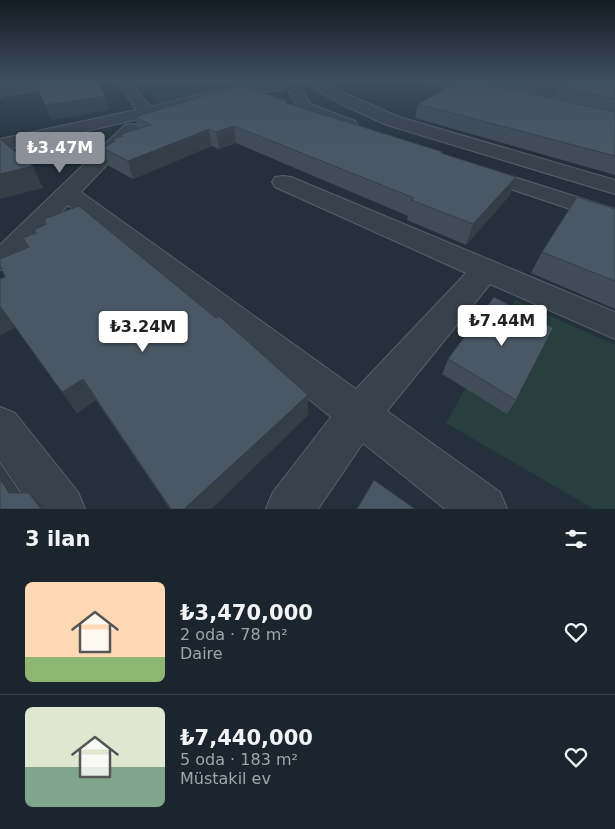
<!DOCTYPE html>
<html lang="tr">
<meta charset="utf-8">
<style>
:root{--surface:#1b252d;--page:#283139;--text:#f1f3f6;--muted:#a0a5aa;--line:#394249;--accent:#8c9099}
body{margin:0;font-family:"DejaVu Sans",sans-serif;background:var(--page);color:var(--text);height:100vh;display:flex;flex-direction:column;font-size:19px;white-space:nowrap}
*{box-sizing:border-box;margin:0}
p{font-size:16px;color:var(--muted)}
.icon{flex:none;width:28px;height:28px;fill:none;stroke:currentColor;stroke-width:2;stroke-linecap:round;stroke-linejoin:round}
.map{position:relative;height:509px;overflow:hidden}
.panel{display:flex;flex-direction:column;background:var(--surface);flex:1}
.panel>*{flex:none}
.price{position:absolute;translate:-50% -42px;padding:0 11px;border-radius:5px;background:#fff;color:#222;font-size:16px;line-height:32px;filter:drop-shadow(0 1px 2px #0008)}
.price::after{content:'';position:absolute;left:50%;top:30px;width:15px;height:11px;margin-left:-8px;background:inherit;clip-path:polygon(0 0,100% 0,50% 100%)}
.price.on{background:var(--accent);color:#fff}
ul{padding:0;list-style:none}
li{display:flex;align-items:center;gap:15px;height:125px;padding:0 25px}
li+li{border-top:1px solid var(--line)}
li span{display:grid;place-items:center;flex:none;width:140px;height:100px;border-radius:8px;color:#555}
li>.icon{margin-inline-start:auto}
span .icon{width:60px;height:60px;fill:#fffc;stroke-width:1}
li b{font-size:21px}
h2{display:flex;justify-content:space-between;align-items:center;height:60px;padding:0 25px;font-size:21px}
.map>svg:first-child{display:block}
.green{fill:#273f3e}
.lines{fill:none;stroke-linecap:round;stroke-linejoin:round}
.minor-casing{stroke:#56606a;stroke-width:2}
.tertiary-casing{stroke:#56606a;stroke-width:2}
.minor{fill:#38424c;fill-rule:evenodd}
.tertiary{fill:#38424c;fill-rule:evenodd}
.wall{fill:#404c57}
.shaded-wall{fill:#343e47}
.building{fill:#4a5865;stroke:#343e47}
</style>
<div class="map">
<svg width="615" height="509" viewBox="0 0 615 509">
<rect width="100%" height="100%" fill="#24313c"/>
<path class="green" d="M 139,80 L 258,80 L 259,82 L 160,104 Z
M 515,300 L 615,345 L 615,509 L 594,509 L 446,423 Z"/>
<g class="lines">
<g class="minor-casing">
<path id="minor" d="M 44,80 L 77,80 L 71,84 L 0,96 L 0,88 Z
M 117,80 L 130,80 L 150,107 C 169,102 278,74 288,86 L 281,90 L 246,94 L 147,119 L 143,118 L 0,151 L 0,139 L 136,110 Z
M 313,80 L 329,80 L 318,87 L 313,86 L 311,83 Z
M 428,80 L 453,80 L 494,90 L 496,93 L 489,97 L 429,83 Z
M 563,80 L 579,80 L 541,106 L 531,106 L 528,103 L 531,100 Z
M 131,124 L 137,125 L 140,129 L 137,133 L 81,192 L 356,389 L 466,273 L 275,187 L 272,182 L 275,177 L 283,176 L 291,177 L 615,312 L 615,339 L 490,284 L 387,411 L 500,492 L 507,509 L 445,509 L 363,443 L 318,509 L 266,509 L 273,492 L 331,417 L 68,205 L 10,267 L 0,270 L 0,245 L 125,125 Z
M 0,407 L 15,413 L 78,492 L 85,509 L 32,509 L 0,462 Z"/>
</g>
<g class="tertiary-casing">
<path id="tertiary" d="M 321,83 L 399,117 L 615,180 L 615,194 L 387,125 L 343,105 L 316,90 L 314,87 Z
M 296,88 L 301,89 L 310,104 L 355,121 L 358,125 L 355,129 L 343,129 L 299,110 L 289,92 Z
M 479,166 L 615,209 L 615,224 L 472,176 L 469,172 L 472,168 Z"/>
</g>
<use href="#minor" class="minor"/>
<use href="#tertiary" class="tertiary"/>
</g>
<path class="wall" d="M 478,80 L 559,80 L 536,95 L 554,99 L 559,87 L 615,80 L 615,175 L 415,118 L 418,104 L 477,82 Z
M 286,101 L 286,103 L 443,152 L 443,154 L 516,177 L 509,196 L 466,245 L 407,220 L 408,216 L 236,143 L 219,149 L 212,146 L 133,179 L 109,166 L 103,148 L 114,142 L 113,139 L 121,137 L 121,134 L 138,129 L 135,117 Z
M 615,209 L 615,309 L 531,273 L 542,252 Z
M 34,230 L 308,415 L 211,509 L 170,509 L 96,400 L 77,413 L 16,327 L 0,335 L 0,279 L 5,277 L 29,247 L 35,233 Z
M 448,359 L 516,400 L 507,414 L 442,374 Z"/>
<path class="shaded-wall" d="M 543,80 L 559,80 L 534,96 L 538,83 Z
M 105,96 L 109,110 L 51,120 L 45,105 Z
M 234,126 L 236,143 L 219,149 L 216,132 Z
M 209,129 L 212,146 L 133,179 L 128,161 Z
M 33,166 L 43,188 L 0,199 L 0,174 Z
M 516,177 L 509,196 L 466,245 L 473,224 Z
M 0,305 L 16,327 L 0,335 Z
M 83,379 L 96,400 L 77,413 L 62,392 Z
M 308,395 L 308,415 L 211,509 L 184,509 Z
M 0,465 L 30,509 L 9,493 L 0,479 Z
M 29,493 L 47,509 L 41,509 Z"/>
<path class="building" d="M 34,80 L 96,80 L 105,96 L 45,105 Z
M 462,80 L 469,80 L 615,112 L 615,156 L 418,104 Z
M 526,80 L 543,80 L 538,83 Z
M 568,80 L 615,80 L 615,99 L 559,87 Z
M 240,85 L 286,101 L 286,103 L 443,152 L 441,153 L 516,177 L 473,224 L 411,200 L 414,198 L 234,126 L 216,132 L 209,129 L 128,161 L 103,148 L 115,141 L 113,139 L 123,136 L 121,134 L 151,125 L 135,117 Z
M 0,139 L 33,166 L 0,174 Z
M 577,197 L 615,209 L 615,281 L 542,252 Z
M 79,206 L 216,318 L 219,316 L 308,395 L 184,509 L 171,509 L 83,379 L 62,392 L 0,306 L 0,279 L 5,277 L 0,265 L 0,259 L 29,247 L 23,238 L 36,233 L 34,230 L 46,224 L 44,219 Z
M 494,297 L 553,328 L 516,400 L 448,359 Z
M 0,479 L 9,493 L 29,493 L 41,509 L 0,509 Z
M 374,480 L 415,509 L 357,509 Z"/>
<linearGradient id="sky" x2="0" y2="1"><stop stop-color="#141b21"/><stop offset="0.53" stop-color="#3f4e61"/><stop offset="1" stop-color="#3f4e61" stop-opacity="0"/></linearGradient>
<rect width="615" height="152" fill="url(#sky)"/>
</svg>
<b class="price on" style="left:60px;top:174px">₺3.47M</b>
<b class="price" style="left:502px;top:347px">₺7.44M</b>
<b class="price" style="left:143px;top:353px">₺3.24M</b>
</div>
<section class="panel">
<h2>3 ilan<svg class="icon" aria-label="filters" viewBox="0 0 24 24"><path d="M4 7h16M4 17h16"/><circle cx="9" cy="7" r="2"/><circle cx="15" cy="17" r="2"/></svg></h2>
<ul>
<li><span style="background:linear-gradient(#ffd9b3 75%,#8fb573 0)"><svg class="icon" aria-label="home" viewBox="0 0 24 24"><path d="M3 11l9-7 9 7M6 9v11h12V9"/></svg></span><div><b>₺3,470,000</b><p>2 oda · 78 m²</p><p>Daire</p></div><svg class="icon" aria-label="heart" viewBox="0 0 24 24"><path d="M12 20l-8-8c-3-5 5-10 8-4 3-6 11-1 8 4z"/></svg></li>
<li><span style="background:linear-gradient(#dfe7d0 60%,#7fa58c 0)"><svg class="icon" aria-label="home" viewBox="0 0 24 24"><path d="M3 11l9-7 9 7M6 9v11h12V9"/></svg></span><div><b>₺7,440,000</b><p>5 oda · 183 m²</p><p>Müstakil ev</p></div><svg class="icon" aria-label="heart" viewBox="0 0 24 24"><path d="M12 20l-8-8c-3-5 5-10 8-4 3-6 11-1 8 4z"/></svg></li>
</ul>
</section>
